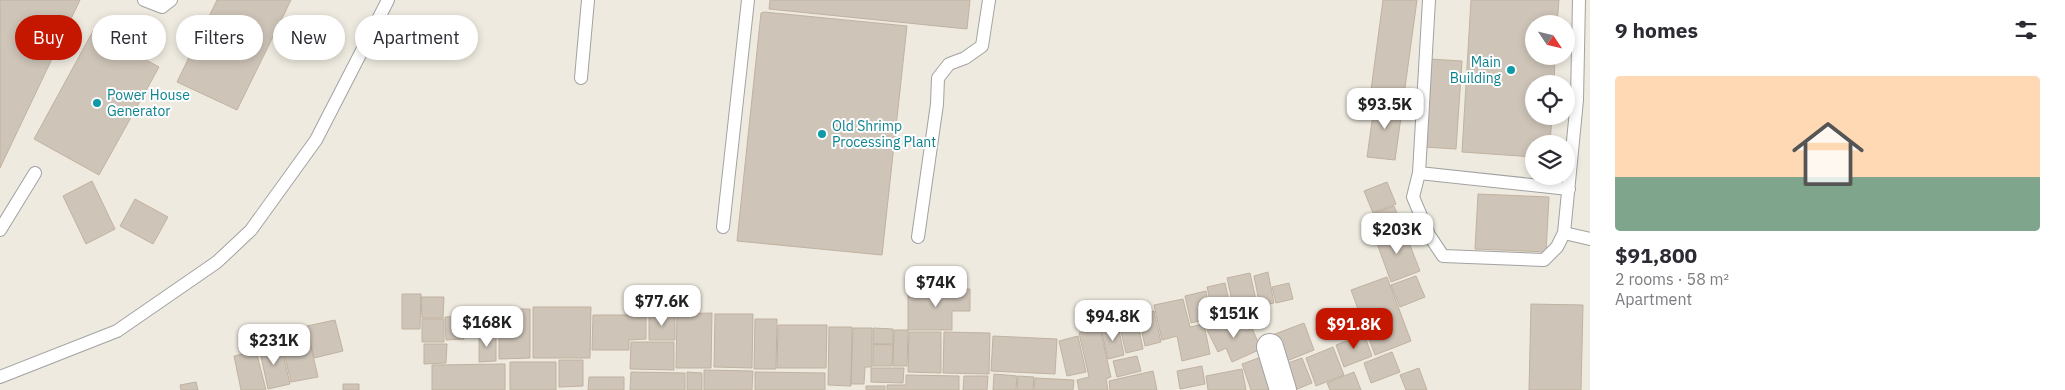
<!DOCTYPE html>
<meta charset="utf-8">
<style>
:root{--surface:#fff;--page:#f7f7f7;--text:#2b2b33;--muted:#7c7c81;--line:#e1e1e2;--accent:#c51600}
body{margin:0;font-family:"IBM Plex Sans",sans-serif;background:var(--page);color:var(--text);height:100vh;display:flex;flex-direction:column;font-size:19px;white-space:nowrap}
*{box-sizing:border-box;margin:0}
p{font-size:16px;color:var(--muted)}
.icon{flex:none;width:28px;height:28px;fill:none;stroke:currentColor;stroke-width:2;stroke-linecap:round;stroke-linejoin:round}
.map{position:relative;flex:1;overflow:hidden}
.side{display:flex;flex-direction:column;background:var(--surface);width:475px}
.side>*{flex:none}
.top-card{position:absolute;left:15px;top:15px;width:475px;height:45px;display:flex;gap:10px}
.needle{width:32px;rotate:125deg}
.controls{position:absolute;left:1525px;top:15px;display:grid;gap:10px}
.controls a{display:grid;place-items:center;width:50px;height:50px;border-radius:50%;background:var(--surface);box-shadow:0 2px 8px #0003;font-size:25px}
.price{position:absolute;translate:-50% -42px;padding:0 11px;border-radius:10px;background:#fff;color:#222;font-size:16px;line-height:32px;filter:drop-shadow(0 1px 2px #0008)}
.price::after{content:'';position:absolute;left:50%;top:30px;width:15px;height:11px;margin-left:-8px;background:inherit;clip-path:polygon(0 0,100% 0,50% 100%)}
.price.active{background:var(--accent);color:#fff}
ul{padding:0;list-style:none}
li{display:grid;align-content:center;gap:10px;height:265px;padding:0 25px}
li+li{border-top:1px solid var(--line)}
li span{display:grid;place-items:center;height:155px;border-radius:5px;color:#555}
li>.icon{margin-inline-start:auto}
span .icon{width:90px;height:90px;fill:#fffc;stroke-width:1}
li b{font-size:21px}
h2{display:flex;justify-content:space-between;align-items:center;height:60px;padding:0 25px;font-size:21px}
.pill{padding:0 18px;border-radius:22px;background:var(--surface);box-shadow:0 2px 8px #0003;font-size:18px;line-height:45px}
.pill.active{background:var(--accent);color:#fff}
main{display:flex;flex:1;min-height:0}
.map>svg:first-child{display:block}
.building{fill:#cec4b8;stroke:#c1b2a0}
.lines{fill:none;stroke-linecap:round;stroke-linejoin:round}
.lane-casing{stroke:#a2a2a2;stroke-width:14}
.street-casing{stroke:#a2a2a2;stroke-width:28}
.lane{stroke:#fff;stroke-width:12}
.street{stroke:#fff;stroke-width:26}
.culture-dot{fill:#0f9aa8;stroke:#fff;stroke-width:2}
.labels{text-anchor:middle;stroke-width:4;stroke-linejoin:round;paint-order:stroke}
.culture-label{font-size:14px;fill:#0d838f;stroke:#fff;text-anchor:start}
</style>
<main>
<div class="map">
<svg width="1590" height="390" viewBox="0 0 1590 390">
<rect width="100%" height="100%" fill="#eeeadf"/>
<path class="building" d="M 0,0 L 80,0 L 0,168 Z
M 217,0 L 291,0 L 237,110 L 177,82 Z
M 770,0 L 970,0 L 967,29 L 769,9 Z
M 1383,0 L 1417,0 L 1404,95 L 1371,90 Z
M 1471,0 L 1559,0 L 1557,24 L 1534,24 L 1534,56 L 1555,56 L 1554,84 L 1534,84 L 1534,116 L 1552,116 L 1550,144 L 1534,144 L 1534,157 L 1462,152 Z
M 764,12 L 907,26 L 882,255 L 737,241 L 761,13 Z
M 93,31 L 159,67 L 99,175 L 34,139 Z
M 1430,59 L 1462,61 L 1456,149 L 1424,147 Z
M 1375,100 L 1403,103 L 1395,160 L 1367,157 Z
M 92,181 L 115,229 L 86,244 L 63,196 Z
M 1387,182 L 1396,204 L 1373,213 L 1364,191 Z
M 1478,194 L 1549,197 L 1546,252 L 1475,249 Z
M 135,199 L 168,217 L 153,244 L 120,226 Z
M 1394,206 L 1402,226 L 1379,235 L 1371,215 Z
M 1403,227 L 1420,271 L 1391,282 L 1375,238 Z
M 1268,272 L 1274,303 L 1260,306 L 1254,276 Z
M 1250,273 L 1258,309 L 1235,314 L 1227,278 Z
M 1416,276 L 1425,297 L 1400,307 L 1391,285 Z
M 1387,277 L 1411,341 L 1375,355 L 1351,290 Z
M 1225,283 L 1232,315 L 1214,319 L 1207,287 Z
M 1289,283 L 1293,299 L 1276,303 L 1272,287 Z
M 908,289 L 970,289 L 970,311 L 952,311 L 952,330 L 908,330 Z
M 1206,291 L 1211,318 L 1191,323 L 1185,296 Z
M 402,294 L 421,294 L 420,329 L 402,329 Z
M 421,297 L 444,297 L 443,318 L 422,318 Z
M 1183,299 L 1190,327 L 1204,324 L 1210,354 L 1182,361 L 1177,336 L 1162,340 L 1154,305 Z
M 1531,304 L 1583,305 L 1581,390 L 1529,390 Z
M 533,307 L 591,307 L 590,358 L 533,358 Z
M 499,309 L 530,309 L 530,358 L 499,359 Z
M 466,311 L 496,311 L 496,333 L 466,333 Z
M 1154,311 L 1161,342 L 1145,346 L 1138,314 Z
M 1255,312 L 1260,323 L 1246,329 L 1241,318 Z
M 712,313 L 711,368 L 676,368 L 677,314 Z
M 649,314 L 675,314 L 675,340 L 649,340 Z
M 715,314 L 753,314 L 752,368 L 714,367 Z
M 593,315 L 646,315 L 646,339 L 629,340 L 629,350 L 592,350 Z
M 1239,315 L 1246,331 L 1252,328 L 1261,349 L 1232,362 L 1226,348 L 1218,352 L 1207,330 Z
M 464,316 L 464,339 L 446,340 L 445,317 Z
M 422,319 L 444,319 L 444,342 L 422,342 Z
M 755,319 L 777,319 L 776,369 L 754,369 Z
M 1137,319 L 1143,349 L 1126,353 L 1119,323 Z
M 335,320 L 343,351 L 314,358 L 307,326 Z
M 1304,323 L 1314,350 L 1277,365 L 1267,337 Z
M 778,325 L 827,325 L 826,368 L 777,368 Z
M 1118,325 L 1124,355 L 1108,359 L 1101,329 Z
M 829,327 L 852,327 L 851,386 L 828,385 Z
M 853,328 L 872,328 L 872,367 L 865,367 L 864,384 L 851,384 Z
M 873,328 L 893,329 L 893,344 L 873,344 Z
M 1100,329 L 1111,377 L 1106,379 L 1108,390 L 1079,390 L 1077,380 L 1089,377 L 1079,333 Z
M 307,330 L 318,377 L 291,382 L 280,336 Z
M 894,330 L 908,330 L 907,366 L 893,366 Z
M 909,332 L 941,332 L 941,373 L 908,372 Z
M 944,332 L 990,333 L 989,374 L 943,373 Z
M 1364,334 L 1372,356 L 1344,367 L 1336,345 Z
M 479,335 L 496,335 L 496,361 L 479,362 Z
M 993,336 L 1057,339 L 1055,374 L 991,371 Z
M 1078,336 L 1086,372 L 1067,376 L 1059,341 Z
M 280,342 L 290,384 L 268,389 L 259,347 Z
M 631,342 L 674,342 L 674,370 L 630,369 Z
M 424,344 L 447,344 L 446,363 L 424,364 Z
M 873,344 L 893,345 L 892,366 L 873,366 Z
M 1333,347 L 1344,375 L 1316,386 L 1306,358 Z
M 256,351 L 266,390 L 241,390 L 234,356 Z
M 1392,352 L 1400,372 L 1371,383 L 1364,363 Z
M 1137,356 L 1141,371 L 1117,377 L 1113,361 Z
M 1264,356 L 1271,390 L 1251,390 L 1242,364 Z
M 1302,358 L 1312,383 L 1295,390 L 1277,367 Z
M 559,360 L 583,360 L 583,386 L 559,387 Z
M 510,362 L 556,362 L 556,390 L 510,390 Z
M 505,364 L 505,390 L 432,390 L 432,365 Z
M 1202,366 L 1205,384 L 1180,389 L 1177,371 Z
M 871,368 L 904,368 L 903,383 L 871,382 Z
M 1419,368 L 1427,390 L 1406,390 L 1400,375 Z
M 1242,369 L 1246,390 L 1208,390 L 1206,376 Z
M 704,370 L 753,371 L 752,390 L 704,390 Z
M 1153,371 L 1157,390 L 1110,390 L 1109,381 Z
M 631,372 L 685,373 L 685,390 L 630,390 Z
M 687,372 L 702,373 L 702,390 L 687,390 Z
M 755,372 L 825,373 L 825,390 L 755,390 Z
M 1354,372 L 1361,390 L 1330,390 L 1327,383 Z
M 994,374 L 1017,376 L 1016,390 L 993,390 Z
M 906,375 L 959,376 L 959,390 L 887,390 L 887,385 L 906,385 Z
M 964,376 L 988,376 L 987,390 L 963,390 Z
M 1018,376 L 1034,377 L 1033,390 L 1017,390 Z
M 589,377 L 624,377 L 624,390 L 588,390 Z
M 1035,378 L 1074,380 L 1073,390 L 1034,390 Z
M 196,382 L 198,390 L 181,390 L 180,385 Z
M 343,384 L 359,384 L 359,390 L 343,390 Z
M 866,386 L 885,386 L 885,390 L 866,390 Z"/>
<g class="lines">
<g class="lane-casing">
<path id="lane" d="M 144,0 L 162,7 L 171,0
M 1429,0 L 1419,173 L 1413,197 L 1429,235 L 1443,256 L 1544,260 L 1557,247 L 1564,233 L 1577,100 L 1579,0
M 581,78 L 588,0
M 1419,173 L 1569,189
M 723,227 L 748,0
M 0,230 L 35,173
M 1564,233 L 1590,239
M 918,237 L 937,104 L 938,78 L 949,64 L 965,58 L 982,46 L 989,0
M 0,377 L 117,331 L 217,262 L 251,230 L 316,140 L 388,0"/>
</g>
<g class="street-casing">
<path id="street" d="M 1270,347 L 1283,390"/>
</g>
<use href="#lane" class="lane"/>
<use href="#street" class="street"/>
</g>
<g class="culture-dot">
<circle cx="1511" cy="70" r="5"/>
<circle cx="97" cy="103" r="5"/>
<circle cx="822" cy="134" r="5"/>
</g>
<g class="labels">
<g class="culture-label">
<text x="1501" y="67" text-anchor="end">Main<tspan x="1501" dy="16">Building</tspan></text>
<text x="107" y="100">Power House<tspan x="107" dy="16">Generator</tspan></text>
<text x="832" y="131">Old Shrimp<tspan x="832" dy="16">Processing Plant</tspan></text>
</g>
</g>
</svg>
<div class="controls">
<a><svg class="needle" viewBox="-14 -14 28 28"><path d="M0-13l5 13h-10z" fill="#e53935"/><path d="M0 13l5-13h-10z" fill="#7c7c81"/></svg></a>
<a><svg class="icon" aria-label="locate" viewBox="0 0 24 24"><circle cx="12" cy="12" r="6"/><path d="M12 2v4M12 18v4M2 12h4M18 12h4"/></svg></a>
<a><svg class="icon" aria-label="layers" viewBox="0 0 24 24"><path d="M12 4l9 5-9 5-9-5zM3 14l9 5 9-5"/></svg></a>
</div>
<b class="price" style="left:1385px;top:130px">$93.5K</b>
<b class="price" style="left:1397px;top:255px">$203K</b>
<b class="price" style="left:936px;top:308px">$74K</b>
<b class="price" style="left:662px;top:327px">$77.6K</b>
<b class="price" style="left:1234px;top:339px">$151K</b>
<b class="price" style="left:1113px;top:342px">$94.8K</b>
<b class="price" style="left:487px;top:348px">$168K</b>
<b class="price active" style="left:1354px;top:350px">$91.8K</b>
<b class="price" style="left:274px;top:366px">$231K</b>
<div class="top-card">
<a class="pill active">Buy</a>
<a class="pill">Rent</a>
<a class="pill">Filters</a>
<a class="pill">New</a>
<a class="pill">Apartment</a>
</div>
</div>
<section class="side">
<h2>9 homes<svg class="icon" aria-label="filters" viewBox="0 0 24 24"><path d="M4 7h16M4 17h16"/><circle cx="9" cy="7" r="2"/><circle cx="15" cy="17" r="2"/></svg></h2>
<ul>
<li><span style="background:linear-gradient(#ffd9b3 65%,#7fa58c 0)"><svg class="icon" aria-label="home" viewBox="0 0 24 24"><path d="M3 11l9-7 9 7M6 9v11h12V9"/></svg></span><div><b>$91,800</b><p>2 rooms · 58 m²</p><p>Apartment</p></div></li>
</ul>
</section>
</main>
